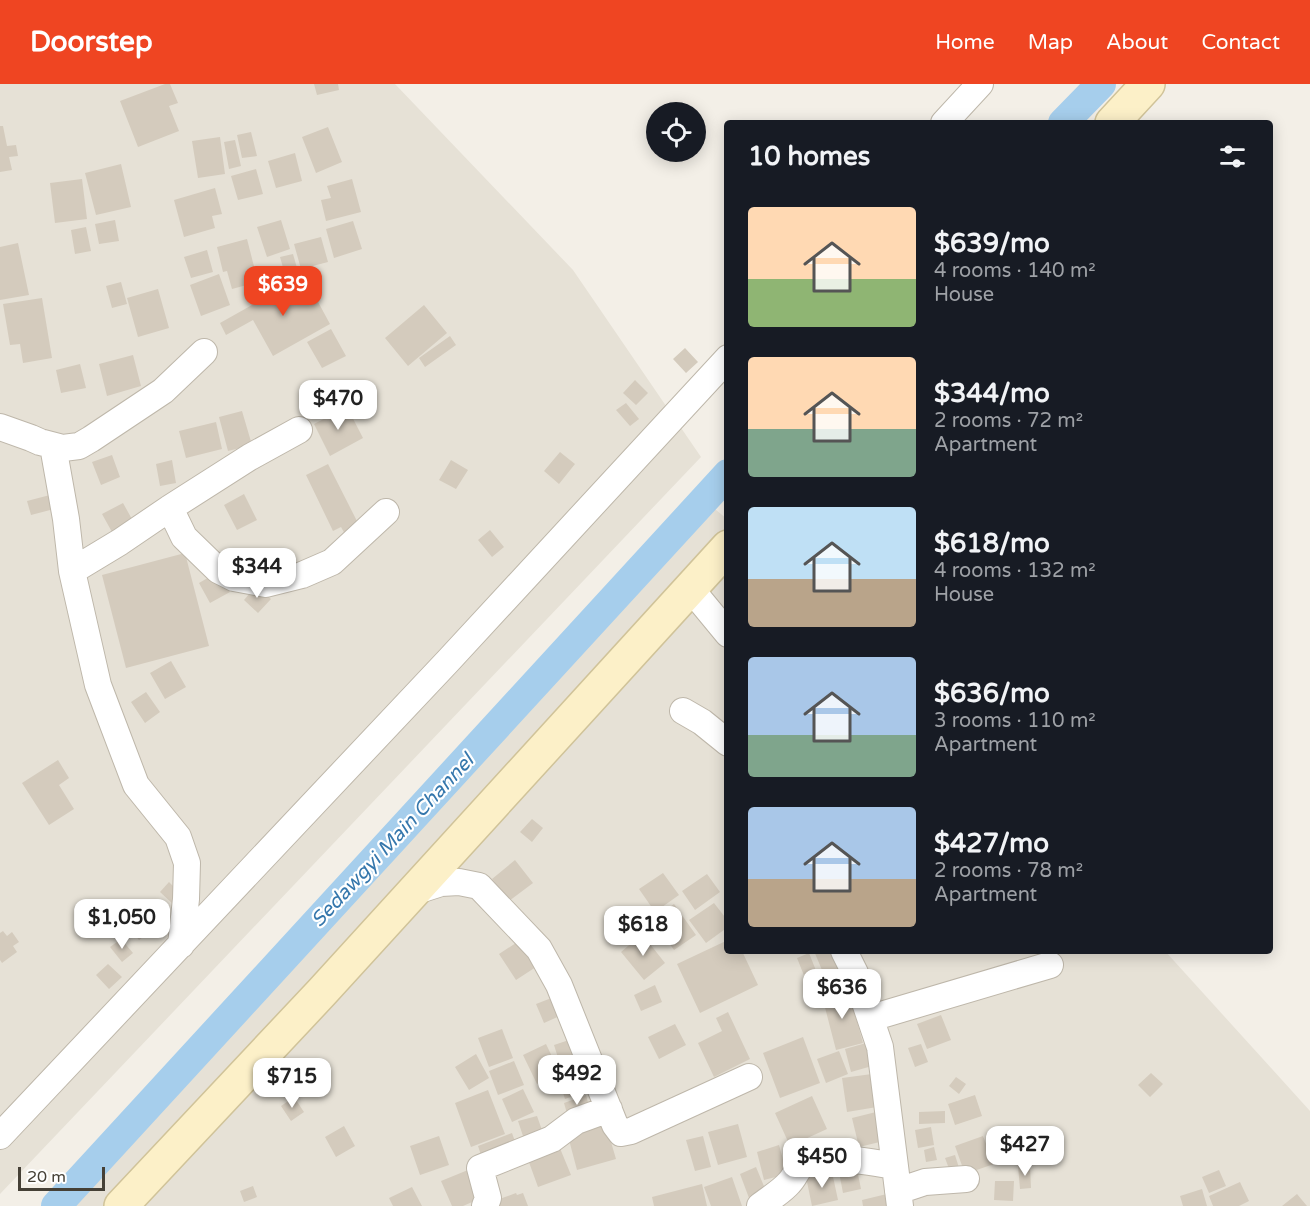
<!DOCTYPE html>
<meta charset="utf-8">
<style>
:root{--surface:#171b24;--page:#20242c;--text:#f1f3f6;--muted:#9ea1a6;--accent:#ef4522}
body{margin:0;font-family:"Varela Round",sans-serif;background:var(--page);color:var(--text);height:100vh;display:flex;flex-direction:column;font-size:22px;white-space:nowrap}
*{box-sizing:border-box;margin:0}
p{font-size:20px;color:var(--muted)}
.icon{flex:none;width:33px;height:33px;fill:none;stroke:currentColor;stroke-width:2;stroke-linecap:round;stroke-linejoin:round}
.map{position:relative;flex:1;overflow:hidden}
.side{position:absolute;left:724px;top:36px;width:549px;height:834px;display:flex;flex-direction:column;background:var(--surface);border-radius:6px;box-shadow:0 3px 15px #0003}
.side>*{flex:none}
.buttons{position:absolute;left:646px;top:18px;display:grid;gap:12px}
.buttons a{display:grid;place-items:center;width:60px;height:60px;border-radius:50%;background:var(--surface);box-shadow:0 3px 15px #0003;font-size:30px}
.scale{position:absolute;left:18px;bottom:15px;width:87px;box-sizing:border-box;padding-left:6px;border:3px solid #454036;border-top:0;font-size:16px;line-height:21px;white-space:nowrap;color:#454036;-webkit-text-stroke:4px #fff;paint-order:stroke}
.price{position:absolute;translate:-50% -51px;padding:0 14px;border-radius:12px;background:#fff;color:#222;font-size:20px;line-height:39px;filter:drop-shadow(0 2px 3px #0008)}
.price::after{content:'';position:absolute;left:50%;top:36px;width:18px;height:14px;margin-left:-9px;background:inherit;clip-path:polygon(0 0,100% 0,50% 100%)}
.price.selected{background:var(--accent);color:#fff}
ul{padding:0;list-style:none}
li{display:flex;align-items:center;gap:18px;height:150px;padding:0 24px}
li span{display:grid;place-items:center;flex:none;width:168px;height:120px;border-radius:6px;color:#555}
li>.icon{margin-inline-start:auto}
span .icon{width:72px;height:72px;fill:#fffc;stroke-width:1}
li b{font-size:26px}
h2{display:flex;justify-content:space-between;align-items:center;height:72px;padding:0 24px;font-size:26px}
header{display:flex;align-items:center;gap:36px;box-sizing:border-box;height:84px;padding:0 30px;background:var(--accent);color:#fff}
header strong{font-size:28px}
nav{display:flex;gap:33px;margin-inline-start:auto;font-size:21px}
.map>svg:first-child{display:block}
.residential{fill:#e6e1d6}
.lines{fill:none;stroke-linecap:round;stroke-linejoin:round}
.canal{stroke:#a6ceec;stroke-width:30}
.building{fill:#d4cbbd}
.street-casing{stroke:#beb7aa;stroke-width:28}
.secondary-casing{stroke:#d0c399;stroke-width:36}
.street{stroke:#fff;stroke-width:26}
.secondary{stroke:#fcf0c8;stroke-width:33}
.labels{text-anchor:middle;stroke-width:4.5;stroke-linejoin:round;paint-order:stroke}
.water-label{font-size:20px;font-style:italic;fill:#3577ac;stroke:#fff}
</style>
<header>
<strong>Doorstep</strong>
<nav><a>Home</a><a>Map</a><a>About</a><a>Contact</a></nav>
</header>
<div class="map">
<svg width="1310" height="1122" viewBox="0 0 1310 1122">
<rect width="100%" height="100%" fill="#f3efe7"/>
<path class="residential" d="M 0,0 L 395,0 L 573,186 L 701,373 L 0,1110 Z
M 704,416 L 727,435 L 728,867 L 1165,867 L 1310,1027 L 1310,1122 L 44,1122 L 199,955 Z"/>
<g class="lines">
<path class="canal" d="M 1063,39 L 1101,0
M 56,1122 L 728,390"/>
</g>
<path class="building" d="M 165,0 L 170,0 L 178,19 L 169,22 L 179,47 L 138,63 L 120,17 Z
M 314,0 L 338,0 L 339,6 L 317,11 Z
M 0,42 L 3,42 L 7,62 L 16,61 L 18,72 L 9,73 L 12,86 L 0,88 Z
M 328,43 L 342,78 L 316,89 L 302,53 Z
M 251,48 L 257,72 L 242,74 L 237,51 Z
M 220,53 L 225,90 L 198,94 L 192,57 Z
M 235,56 L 241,82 L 229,85 L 224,58 Z
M 295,69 L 302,97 L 276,104 L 268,77 Z
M 121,80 L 131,123 L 96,131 L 85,89 Z
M 256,85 L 263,110 L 238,116 L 231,92 Z
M 82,95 L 87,135 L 55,139 L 50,99 Z
M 352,95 L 361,128 L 326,137 L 321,116 L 331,114 L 327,102 Z
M 215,104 L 222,130 L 212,132 L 215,144 L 184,153 L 174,116 Z
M 115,136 L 119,157 L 99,160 L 95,140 Z
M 281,136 L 290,165 L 267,173 L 257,143 Z
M 353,137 L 362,165 L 334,174 L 326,145 Z
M 86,143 L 91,167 L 75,170 L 71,146 Z
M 321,153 L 328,178 L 301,185 L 294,160 Z
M 247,155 L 258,198 L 232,205 L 227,187 L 223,188 L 217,163 Z
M 18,159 L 29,211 L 0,216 L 0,163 Z
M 207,166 L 213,188 L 191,194 L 184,173 Z
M 293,170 L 297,184 L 284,187 L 280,173 Z
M 278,183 L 285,197 L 271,203 L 264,189 Z
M 219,190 L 230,221 L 201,232 L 190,201 Z
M 304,192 L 330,240 L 273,272 L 253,236 L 226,251 L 220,239 Z
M 121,198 L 127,220 L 112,224 L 106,202 Z
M 158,205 L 169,244 L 138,253 L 127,214 Z
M 42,214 L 52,274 L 23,279 L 20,260 L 10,261 L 3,220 Z
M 424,221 L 447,249 L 408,282 L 385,254 Z
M 331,245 L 346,272 L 322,284 L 307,258 Z
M 450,252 L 456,261 L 425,283 L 419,274 Z
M 685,264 L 698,278 L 686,289 L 673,275 Z
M 133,271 L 141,302 L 107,312 L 99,280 Z
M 80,280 L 86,304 L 61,309 L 56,286 Z
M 635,296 L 648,309 L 636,321 L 623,309 Z
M 626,319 L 639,335 L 630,342 L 616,326 Z
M 347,323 L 363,354 L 330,372 L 314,340 Z
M 242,327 L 252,361 L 228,367 L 219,333 Z
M 216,338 L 222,365 L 186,374 L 179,347 Z
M 560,368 L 575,380 L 559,400 L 544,387 Z
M 112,371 L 120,393 L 101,401 L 92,378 Z
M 172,376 L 176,399 L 160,402 L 156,380 Z
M 451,376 L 468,386 L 456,405 L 439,396 Z
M 328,380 L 360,443 L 345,450 L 341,443 L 333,447 L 306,391 Z
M 244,410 L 257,436 L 237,446 L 224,421 Z
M 50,411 L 54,425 L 31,431 L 27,417 Z
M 123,419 L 133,437 L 112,448 L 102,430 Z
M 490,446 L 504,463 L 492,473 L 478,456 Z
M 185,469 L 209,562 L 126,584 L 102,491 Z
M 218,488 L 230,508 L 210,519 L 199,499 Z
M 256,502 L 271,515 L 258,529 L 244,516 Z
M 171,577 L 186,603 L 165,615 L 150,589 Z
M 146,608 L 160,628 L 145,639 L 131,618 Z
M 58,676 L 69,694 L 59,701 L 74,725 L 49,741 L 22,699 Z
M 532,735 L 543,744 L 532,758 L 520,748 Z
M 515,776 L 533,799 L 509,817 L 492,795 Z
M 663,789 L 679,811 L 655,828 L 639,805 Z
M 707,790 L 720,808 L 695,826 L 682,807 Z
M 169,798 L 183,812 L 174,821 L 160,808 Z
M 155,817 L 169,829 L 159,840 L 146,828 Z
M 714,819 L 728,837 L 728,843 L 706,859 L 689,836 Z
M 674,820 L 696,851 L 674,866 L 652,835 Z
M 138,836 L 147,850 L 139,856 L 129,843 Z
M 3,847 L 7,852 L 12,848 L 19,858 L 13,862 L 17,868 L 2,879 L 0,876 L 0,849 Z
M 642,850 L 665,879 L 644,896 L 621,868 Z
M 121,855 L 133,869 L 122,878 L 110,863 Z
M 522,855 L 539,881 L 516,896 L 499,870 Z
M 728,856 L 728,867 L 742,867 L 758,901 L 700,929 L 677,880 Z
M 814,867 L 837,867 L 847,890 L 827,898 Z
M 809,869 L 821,899 L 809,904 L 797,874 Z
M 108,880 L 122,893 L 109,905 L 96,891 Z
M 655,901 L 662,918 L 641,927 L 634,911 Z
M 848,905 L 863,959 L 836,966 L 822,912 Z
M 554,913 L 562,931 L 544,939 L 536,920 Z
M 728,928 L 750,975 L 714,993 L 698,959 L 722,947 L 716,934 Z
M 941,931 L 951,956 L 927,965 L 917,940 Z
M 675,940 L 686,961 L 659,975 L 648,953 Z
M 502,945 L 513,974 L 489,983 L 478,954 Z
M 803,953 L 820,999 L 780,1014 L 763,969 Z
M 569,956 L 577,978 L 561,983 L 554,961 Z
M 866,959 L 872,982 L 851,988 L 845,965 Z
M 546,960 L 560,989 L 537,1000 L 523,971 Z
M 921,960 L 928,978 L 915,983 L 908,964 Z
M 839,967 L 848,990 L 826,999 L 817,975 Z
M 476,970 L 489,994 L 469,1006 L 455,983 Z
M 514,977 L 524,1001 L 498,1011 L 489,987 Z
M 575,985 L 584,1008 L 565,1015 L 557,991 Z
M 1151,989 L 1163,1000 L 1150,1013 L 1138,1001 Z
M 872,990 L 877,1023 L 847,1028 L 842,994 Z
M 956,993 L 966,1000 L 959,1010 L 949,1002 Z
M 523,1005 L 534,1028 L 512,1038 L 502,1015 Z
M 488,1006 L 505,1050 L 471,1063 L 455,1019 Z
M 586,1011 L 590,1026 L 568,1033 L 564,1019 Z
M 975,1011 L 982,1032 L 955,1041 L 948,1020 Z
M 812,1012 L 827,1045 L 790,1062 L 775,1029 Z
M 294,1013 L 304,1028 L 291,1037 L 281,1022 Z
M 880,1027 L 888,1056 L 859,1063 L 852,1034 Z
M 945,1027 L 945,1039 L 919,1040 L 919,1028 Z
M 537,1032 L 543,1049 L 524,1055 L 518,1037 Z
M 738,1040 L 747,1073 L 718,1081 L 708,1048 Z
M 606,1041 L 616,1075 L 577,1086 L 568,1052 Z
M 344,1042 L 355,1062 L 336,1073 L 325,1053 Z
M 931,1043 L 934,1061 L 918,1064 L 915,1046 Z
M 512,1049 L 517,1063 L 483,1077 L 478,1062 Z
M 439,1052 L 449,1081 L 420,1091 L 410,1062 Z
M 703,1052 L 711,1083 L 695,1087 L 686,1056 Z
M 983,1052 L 994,1080 L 965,1090 L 955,1062 Z
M 557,1057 L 571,1091 L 538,1103 L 526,1070 Z
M 779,1061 L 787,1090 L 764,1096 L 757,1068 Z
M 934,1063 L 937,1076 L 926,1078 L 924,1066 Z
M 955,1071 L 960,1087 L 951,1090 L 945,1074 Z
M 1018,1082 L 1030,1082 L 1031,1104 L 1020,1105 Z
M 756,1083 L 766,1107 L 749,1114 L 740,1090 Z
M 857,1085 L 861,1105 L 843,1109 L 839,1088 Z
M 468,1086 L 479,1115 L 463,1122 L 452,1122 L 441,1097 Z
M 1219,1086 L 1226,1102 L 1209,1109 L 1202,1093 Z
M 832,1088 L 838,1116 L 812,1122 L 806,1093 Z
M 732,1093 L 742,1122 L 711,1122 L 704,1103 Z
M 995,1097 L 1014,1097 L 1013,1117 L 994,1116 Z
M 1240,1098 L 1249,1117 L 1239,1122 L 1213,1122 L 1209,1112 Z
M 702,1100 L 707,1122 L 654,1122 L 652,1113 Z
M 253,1102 L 257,1113 L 244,1118 L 240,1107 Z
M 412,1103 L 422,1122 L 393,1122 L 389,1114 Z
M 1202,1105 L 1207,1122 L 1183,1122 L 1180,1112 Z
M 516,1109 L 517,1111 L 523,1109 L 528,1122 L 493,1122 L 491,1118 Z
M 891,1109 L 894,1122 L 863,1122 L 862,1116 Z
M 1297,1110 L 1307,1122 L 1282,1122 Z"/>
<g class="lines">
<g class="street-casing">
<path id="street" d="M 944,39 L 980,0
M 0,343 L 31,354 L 40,358 L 63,364 L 79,362 L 91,355 L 163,307 L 204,268
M 53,362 L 66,435 L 72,487 L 98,601 L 136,701 L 178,753 L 187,779 L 186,815 L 181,861
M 170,424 L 184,453 L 218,486 L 234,494 L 266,500 L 302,491 L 332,478 L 386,428
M 72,487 L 120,458 L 170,424 L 250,373 L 299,346
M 690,504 L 728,550
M 683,627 L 702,638 L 728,659
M 413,808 L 441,799 L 459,798 L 479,802 L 539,865 L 559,901 L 615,1041 L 621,1049 L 631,1047 L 749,993
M 844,867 L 855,889 L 880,963 L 900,1122
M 871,934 L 1050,881
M 0,1052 L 448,577 L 728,274
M 898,1107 L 925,1098 L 966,1095
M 485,1122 L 488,1114 L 480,1084 L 552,1055 L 576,1037 L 609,1025
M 760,1122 C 769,1115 781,1108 789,1099 C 795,1093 797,1085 803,1080 C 819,1067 875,1079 895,1082"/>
</g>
<g class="secondary-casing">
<path id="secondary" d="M 1112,39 L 1148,0
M 121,1122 L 322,908 L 728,463"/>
</g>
<use href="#street" class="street"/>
<use href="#secondary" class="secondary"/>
</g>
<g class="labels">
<g class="water-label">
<text transform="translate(392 756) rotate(-47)" y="7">Sedawgyi Main Channel</text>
</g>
</g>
</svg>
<div class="buttons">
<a><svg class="icon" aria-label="locate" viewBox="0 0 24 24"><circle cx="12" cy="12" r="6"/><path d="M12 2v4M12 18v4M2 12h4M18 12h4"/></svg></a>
</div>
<div class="scale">20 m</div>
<b class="price selected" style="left:283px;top:233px">$639</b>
<b class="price" style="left:338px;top:347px">$470</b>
<b class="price" style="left:257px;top:515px">$344</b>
<b class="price" style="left:122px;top:866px">$1,050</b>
<b class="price" style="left:643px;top:873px">$618</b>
<b class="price" style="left:842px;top:936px">$636</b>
<b class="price" style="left:577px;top:1022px">$492</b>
<b class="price" style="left:292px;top:1025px">$715</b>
<b class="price" style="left:1025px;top:1093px">$427</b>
<b class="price" style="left:822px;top:1105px">$450</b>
<section class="side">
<h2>10 homes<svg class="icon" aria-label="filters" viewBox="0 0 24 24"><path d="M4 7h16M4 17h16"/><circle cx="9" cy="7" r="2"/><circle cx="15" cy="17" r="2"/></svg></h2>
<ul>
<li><span style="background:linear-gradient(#ffd9b3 60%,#8fb573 0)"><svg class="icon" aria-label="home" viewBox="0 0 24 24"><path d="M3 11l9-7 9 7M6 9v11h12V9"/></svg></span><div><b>$639/mo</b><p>4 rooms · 140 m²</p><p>House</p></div></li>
<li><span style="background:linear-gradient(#ffd9b3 60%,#7fa58c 0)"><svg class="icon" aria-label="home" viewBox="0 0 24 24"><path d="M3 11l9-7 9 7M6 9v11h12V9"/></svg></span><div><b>$344/mo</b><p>2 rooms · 72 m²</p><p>Apartment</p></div></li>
<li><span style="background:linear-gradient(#bfe0f5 60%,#b9a48a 0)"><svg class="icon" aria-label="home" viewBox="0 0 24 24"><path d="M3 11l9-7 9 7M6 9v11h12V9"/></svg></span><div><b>$618/mo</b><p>4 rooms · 132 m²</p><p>House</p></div></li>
<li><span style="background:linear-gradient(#a9c7e8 65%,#7fa58c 0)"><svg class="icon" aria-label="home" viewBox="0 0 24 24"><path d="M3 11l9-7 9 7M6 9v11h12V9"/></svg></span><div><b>$636/mo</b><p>3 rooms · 110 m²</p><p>Apartment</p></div></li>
<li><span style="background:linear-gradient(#a9c7e8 60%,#b9a48a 0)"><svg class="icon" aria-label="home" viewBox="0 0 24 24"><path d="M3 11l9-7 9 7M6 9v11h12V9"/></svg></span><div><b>$427/mo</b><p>2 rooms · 78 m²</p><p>Apartment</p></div></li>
</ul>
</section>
</div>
